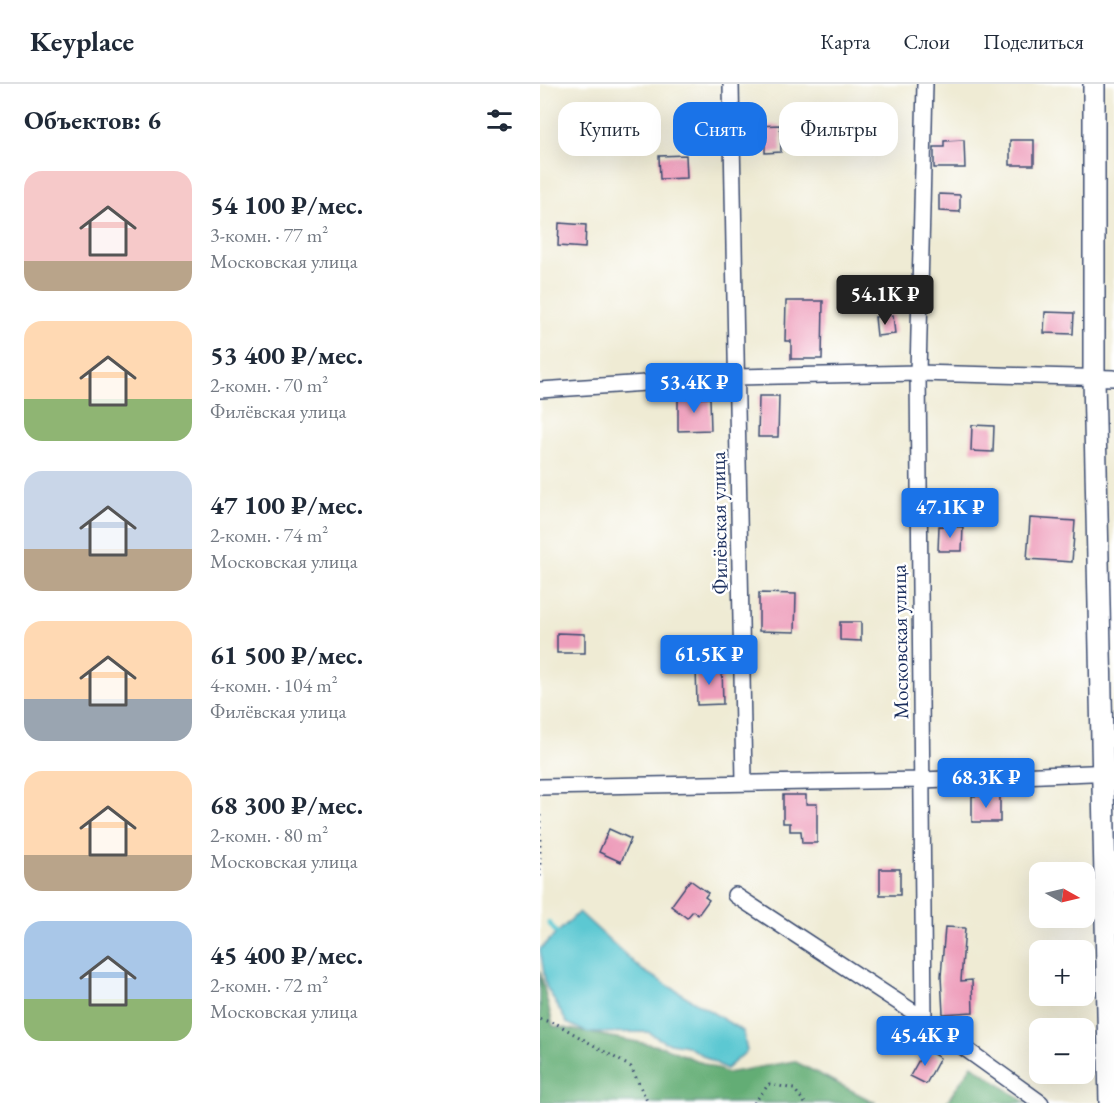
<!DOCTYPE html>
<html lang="ru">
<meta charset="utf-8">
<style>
:root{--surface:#fff;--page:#f6f6f7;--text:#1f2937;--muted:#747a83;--line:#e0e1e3;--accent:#1a73e8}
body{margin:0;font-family:"EB Garamond",serif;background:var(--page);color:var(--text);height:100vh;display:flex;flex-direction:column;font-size:22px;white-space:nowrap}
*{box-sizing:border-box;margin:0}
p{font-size:20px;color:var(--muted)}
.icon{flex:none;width:33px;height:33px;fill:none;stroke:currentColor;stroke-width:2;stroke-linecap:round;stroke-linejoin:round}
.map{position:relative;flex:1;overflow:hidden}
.details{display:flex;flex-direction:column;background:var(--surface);width:540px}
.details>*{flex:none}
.hud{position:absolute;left:18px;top:18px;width:465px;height:54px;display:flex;gap:12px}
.needle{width:39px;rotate:98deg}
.tools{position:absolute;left:489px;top:778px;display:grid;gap:12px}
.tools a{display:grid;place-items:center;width:66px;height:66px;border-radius:12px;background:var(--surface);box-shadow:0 6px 24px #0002;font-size:30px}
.price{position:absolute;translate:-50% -51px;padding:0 14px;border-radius:6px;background:var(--accent);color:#fff;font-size:20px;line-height:39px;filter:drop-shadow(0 2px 3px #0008)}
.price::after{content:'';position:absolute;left:50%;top:36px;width:18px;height:14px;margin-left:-9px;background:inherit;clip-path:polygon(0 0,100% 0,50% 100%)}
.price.current{background:#222;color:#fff}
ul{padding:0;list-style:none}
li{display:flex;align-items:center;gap:18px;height:150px;padding:0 24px}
li span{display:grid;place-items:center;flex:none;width:168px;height:120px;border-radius:18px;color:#555}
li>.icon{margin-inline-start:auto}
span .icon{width:72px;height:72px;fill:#fffc;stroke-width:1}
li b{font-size:26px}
h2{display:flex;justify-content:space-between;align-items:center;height:72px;padding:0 24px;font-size:26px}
.tag{padding:0 21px;border-radius:18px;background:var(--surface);box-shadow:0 6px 24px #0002;font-size:21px;line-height:54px}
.tag.current{background:var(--accent);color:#fff}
header{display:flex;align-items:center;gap:36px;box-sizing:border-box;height:84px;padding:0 30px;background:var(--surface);border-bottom:2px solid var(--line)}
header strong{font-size:28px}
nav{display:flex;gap:33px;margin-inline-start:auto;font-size:21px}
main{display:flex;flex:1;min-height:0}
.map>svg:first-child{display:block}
.forest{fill:#63ad75;stroke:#3f6e6a;stroke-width:1.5}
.water{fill:#5cc8d2;stroke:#3c7c98;stroke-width:1.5}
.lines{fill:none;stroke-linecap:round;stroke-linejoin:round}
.stream{stroke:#5cc8d2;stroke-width:5}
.building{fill:#ee9ebb}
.street-casing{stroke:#3b4b70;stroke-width:18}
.secondary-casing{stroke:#3b4b70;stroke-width:24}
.path{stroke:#3b4b70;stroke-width:3;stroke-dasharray:1.5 4.5;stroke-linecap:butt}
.street{stroke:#fff;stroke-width:15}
.secondary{stroke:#fff;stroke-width:21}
.labels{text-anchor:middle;stroke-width:5;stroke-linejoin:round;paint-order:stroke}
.street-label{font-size:21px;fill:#1b2f5e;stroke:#fff}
</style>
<header>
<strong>Keyplace</strong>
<nav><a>Карта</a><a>Слои</a><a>Поделиться</a></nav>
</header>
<main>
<section class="details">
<h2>Объектов: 6<svg class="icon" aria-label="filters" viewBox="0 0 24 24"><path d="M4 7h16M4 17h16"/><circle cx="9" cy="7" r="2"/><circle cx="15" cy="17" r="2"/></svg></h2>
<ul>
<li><span style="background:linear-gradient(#f6c9c9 75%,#b9a48a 0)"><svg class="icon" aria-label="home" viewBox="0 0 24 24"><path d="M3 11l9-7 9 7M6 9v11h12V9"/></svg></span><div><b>54 100 ₽/мес.</b><p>3-комн. · 77 m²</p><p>Московская улица</p></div></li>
<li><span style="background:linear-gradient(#ffd9b3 65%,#8fb573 0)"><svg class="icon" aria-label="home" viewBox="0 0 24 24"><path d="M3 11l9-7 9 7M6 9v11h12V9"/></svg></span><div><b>53 400 ₽/мес.</b><p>2-комн. · 70 m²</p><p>Филёвская улица</p></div></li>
<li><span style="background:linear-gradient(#c9d6e8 65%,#b9a48a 0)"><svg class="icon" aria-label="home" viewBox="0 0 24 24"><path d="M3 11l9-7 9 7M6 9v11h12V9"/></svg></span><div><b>47 100 ₽/мес.</b><p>2-комн. · 74 m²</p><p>Московская улица</p></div></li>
<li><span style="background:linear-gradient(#ffd9b3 65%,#9aa5b1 0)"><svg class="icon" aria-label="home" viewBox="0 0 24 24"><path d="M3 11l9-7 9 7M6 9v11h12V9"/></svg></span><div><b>61 500 ₽/мес.</b><p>4-комн. · 104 m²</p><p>Филёвская улица</p></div></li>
<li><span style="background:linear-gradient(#ffd9b3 70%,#b9a48a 0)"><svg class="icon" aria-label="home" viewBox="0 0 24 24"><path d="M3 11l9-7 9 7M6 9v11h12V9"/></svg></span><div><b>68 300 ₽/мес.</b><p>2-комн. · 80 m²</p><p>Московская улица</p></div></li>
<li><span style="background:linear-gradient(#a9c7e8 65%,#8fb573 0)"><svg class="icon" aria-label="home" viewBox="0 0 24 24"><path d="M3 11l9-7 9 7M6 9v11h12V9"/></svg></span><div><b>45 400 ₽/мес.</b><p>2-комн. · 72 m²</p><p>Московская улица</p></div></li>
</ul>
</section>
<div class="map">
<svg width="574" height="1019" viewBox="0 0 574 1019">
<rect width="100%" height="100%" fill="#fff"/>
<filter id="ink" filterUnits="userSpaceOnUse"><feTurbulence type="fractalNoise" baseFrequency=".0167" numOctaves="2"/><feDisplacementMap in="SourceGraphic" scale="12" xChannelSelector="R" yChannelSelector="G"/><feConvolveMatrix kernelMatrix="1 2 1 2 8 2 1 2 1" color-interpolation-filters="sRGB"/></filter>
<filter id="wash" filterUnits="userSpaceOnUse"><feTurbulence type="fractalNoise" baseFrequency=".008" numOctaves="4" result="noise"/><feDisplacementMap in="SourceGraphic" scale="24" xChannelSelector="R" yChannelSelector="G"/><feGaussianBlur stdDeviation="1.35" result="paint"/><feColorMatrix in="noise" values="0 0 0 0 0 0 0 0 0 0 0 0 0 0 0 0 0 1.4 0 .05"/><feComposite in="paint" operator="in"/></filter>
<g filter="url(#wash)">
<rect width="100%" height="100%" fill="#efebd4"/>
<path class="forest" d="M 0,887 L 13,942 L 124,963 L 187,989 L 254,977 L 336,1019 L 0,1019 Z
M 432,981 L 486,1019 L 406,1019 Z"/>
<path class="water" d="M 39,828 L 102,886 L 203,947 L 207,967 L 186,985 L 147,962 L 125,958 L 108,948 L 48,949 L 27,939 L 6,902 L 0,865 Z"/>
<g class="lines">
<path class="stream" d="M 9,839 L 16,848"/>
</g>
<g id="blocks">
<path class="building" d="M 240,41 L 241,68 L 225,69 L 225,58 L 215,58 L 214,42 Z
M 424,56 L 425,84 L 394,84 L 394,63 L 404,63 L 404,57 Z
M 470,56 L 494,56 L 494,81 L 470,81 Z
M 146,71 L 147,94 L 120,95 L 119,72 Z
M 399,110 L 420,111 L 420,128 L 399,127 Z
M 19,139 L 46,141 L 45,164 L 18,162 Z
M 246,217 L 283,217 L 282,275 L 251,275 L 251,257 L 245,257 Z
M 505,228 L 534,229 L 533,250 L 504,249 Z
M 353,231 L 355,250 L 337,252 L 335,233 Z
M 219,312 L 239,312 L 238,353 L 218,353 Z
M 138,314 L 170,314 L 171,346 L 138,347 Z
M 432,341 L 454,342 L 453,368 L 431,367 Z
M 490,434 L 535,437 L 532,478 L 487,475 Z
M 399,442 L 423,443 L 422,467 L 398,467 Z
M 219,509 L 256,510 L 255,548 L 219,547 Z
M 300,538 L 321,538 L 321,557 L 300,556 Z
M 17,549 L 45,550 L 45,569 L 17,569 Z
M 156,583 L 182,583 L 183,620 L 157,621 Z
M 243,711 L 266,711 L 266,720 L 277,720 L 277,759 L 262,759 L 261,747 L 250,747 L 250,739 L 243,739 Z
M 432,712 L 460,712 L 460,738 L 432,738 Z
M 69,745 L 91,755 L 81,778 L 59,768 Z
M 340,785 L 360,785 L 360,811 L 340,811 Z
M 150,796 L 168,809 L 165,813 L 169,816 L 158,831 L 153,827 L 147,834 L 131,822 Z
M 405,843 L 425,844 L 421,897 L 432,896 L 433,928 L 403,930 L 401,892 Z
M 385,965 L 400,974 L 386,1000 L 370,992 Z"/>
</g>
</g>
<g filter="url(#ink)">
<use href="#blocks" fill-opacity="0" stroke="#3b4b70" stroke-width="1.5"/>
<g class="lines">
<g class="street-casing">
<path id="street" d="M 191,0 L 204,698
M 0,306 L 197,293 L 378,289 L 574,294
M 0,703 L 382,696 L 574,688
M 195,811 L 384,935 L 501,1019
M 384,935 L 378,289 L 385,0"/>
</g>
<g class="secondary-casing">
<path id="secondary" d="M 554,0 L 554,294 L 570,1019"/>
</g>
<path class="path" d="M 0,731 L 0,795
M 0,935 L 17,940 L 91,983 L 108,1019
M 214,1019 L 229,1000 L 254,1005 L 265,1019"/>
<use href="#street" class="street"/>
<use href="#secondary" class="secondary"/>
</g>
</g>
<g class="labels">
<g class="street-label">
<text transform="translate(179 439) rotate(-91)" y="7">Филёвская улица</text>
<text transform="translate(360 558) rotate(-91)" y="7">Московская улица</text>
</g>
</g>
</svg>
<div class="tools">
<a><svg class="needle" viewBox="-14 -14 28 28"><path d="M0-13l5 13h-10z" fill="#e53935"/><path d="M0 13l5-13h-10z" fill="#747a83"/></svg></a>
<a>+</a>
<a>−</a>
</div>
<b class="price current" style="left:345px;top:242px">54.1K ₽</b>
<b class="price" style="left:154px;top:330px">53.4K ₽</b>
<b class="price" style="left:410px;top:455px">47.1K ₽</b>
<b class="price" style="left:169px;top:602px">61.5K ₽</b>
<b class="price" style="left:446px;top:725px">68.3K ₽</b>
<b class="price" style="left:385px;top:983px">45.4K ₽</b>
<div class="hud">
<a class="tag">Купить</a>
<a class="tag current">Снять</a>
<a class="tag">Фильтры</a>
</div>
</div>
</main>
